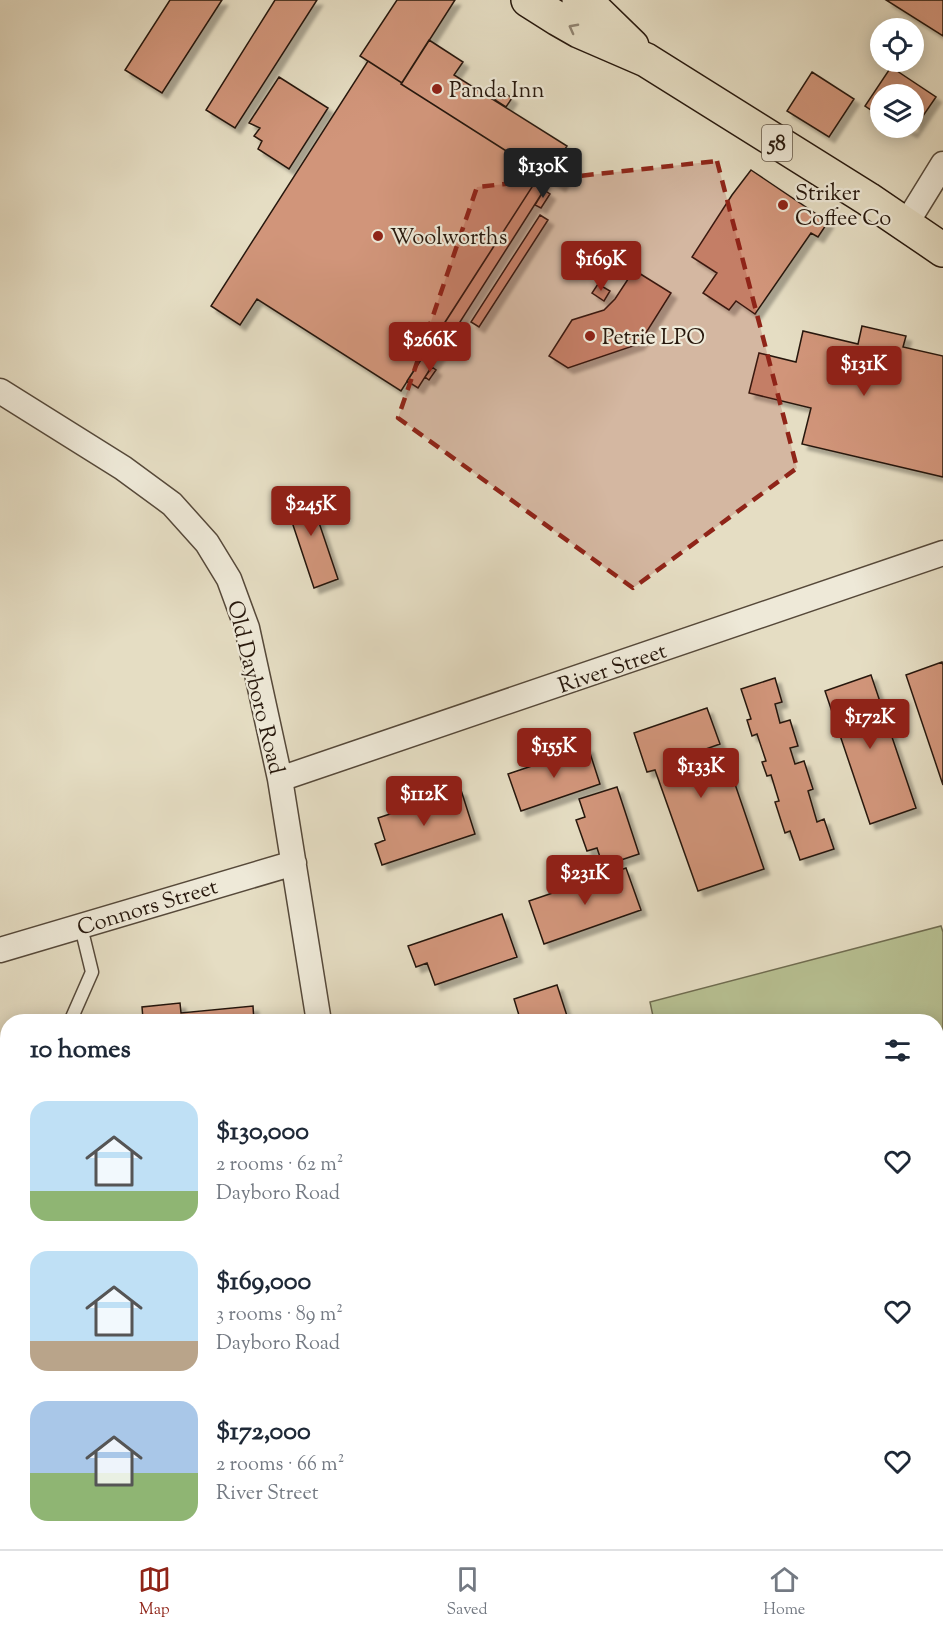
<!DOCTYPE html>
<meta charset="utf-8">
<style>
:root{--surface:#fff;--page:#f6f6f7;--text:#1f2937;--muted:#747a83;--line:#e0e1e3;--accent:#8f2418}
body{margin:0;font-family:"Sorts Mill Goudy",serif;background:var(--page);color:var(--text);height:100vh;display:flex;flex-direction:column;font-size:22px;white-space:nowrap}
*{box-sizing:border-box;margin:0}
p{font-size:20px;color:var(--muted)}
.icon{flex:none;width:33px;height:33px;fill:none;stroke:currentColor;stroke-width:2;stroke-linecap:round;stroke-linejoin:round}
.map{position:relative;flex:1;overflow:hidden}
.side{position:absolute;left:0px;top:1014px;width:944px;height:536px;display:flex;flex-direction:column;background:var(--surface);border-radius:24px 24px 0 0;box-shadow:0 3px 15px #0003}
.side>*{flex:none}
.buttons{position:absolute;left:870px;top:18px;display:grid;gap:12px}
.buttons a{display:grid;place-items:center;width:54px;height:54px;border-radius:50%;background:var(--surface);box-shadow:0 3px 15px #0003;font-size:30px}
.price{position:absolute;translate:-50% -51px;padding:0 14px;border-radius:6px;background:var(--accent);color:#fff;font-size:20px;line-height:39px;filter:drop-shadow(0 2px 3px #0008)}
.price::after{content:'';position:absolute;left:50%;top:36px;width:18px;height:14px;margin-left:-9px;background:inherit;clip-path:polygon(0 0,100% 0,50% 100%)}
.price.selected{background:#222;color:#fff}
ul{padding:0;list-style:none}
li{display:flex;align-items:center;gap:18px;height:150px;padding:0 30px}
li span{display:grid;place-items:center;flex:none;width:168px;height:120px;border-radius:18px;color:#555}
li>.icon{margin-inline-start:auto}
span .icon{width:72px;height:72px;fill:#fffc;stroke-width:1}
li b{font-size:26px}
h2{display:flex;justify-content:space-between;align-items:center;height:72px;padding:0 30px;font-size:26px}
.menu{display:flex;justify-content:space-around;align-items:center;height:84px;border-top:2px solid var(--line);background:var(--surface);font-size:16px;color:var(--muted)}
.menu a{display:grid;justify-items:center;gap:3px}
.menu .selected{color:var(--accent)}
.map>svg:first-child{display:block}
.green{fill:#b7c092;stroke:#6f6c50;stroke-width:1.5}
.building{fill:#d1957a;stroke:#27180d;stroke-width:1.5;filter:url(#shadow)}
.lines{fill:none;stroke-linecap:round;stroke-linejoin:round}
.service-casing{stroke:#56493a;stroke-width:15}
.minor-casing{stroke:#56493a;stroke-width:27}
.primary-casing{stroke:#27180d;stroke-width:36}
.service{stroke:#eee9d8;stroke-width:12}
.minor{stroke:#eee9d8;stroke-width:24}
.primary{stroke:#e5ddc3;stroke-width:33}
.oneway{stroke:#908471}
.marked{fill:#8f2418;fill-opacity:0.2;stroke:#8f2418;stroke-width:4.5;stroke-dasharray:12 8;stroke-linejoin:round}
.poi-dot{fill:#8f2418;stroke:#eee9d8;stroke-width:2}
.labels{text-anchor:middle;stroke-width:4.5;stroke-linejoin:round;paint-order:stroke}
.shield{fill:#eee9d8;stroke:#63574a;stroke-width:1.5}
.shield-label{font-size:21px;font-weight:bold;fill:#27180d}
.poi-label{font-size:22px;fill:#27180d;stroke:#eee9d8;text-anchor:start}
.street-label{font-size:22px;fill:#27180d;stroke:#eee9d8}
</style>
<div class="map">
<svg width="943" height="1549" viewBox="0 0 943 1549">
<defs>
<filter id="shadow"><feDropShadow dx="5.5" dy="5.5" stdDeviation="1.5" flood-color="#0004"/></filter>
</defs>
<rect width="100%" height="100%" fill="#e5ddc3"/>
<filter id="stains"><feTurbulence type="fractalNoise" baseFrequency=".00333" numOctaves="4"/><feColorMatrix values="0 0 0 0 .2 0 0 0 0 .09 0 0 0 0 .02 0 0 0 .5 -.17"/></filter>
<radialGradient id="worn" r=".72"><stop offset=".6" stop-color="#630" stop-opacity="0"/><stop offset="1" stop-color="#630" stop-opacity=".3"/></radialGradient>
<path class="green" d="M 941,926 L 943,932 L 943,1441 L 936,1442 L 936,1022 L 654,1021 L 650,1002 Z
M 7,1395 L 8,1542 L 675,1542 L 672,1549 L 0,1549 L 0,1414 Z"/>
<path class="building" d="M 170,0 L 222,0 L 162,93 L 125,70 Z
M 275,0 L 317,0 L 235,128 L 206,110 Z
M 397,0 L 455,0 L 402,83 L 360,56 Z
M 886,0 L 943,0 L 943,36 Z
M 429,40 L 463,62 L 454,75 L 567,146 L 547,177 L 401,84 Z
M 368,61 L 402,83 L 401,84 L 541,173 L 401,391 L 257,299 L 240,325 L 211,306 Z
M 891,67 L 936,97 L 912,132 L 905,128 L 914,128 L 914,94 L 880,94 L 880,116 L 865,106 Z
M 812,72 L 854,99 L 829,137 L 787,111 Z
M 279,77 L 328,108 L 289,169 L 258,149 L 262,141 L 254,136 L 260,128 L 249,123 Z
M 501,91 L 512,98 L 506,107 L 495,100 Z
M 560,158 L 573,166 L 560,186 L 547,177 Z
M 751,170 L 828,222 L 818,237 L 811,233 L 755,314 L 736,301 L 729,310 L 703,293 L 717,273 L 692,257 L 732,195 Z
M 541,173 L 547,177 L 540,188 L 544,190 L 418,388 L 407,381 Z
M 544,190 L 550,194 L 541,208 L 535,205 Z
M 540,215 L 548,220 L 479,327 L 471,322 Z
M 634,270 L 671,293 L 639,344 L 568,368 L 549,356 L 572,320 L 604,310 L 615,299 Z
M 598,284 L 610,291 L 604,301 L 592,293 Z
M 862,326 L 906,336 L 903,347 L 943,356 L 943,477 L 802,444 L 811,408 L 749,393 L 759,353 L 796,362 L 803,331 L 858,344 Z
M 432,367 L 436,370 L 429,380 L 425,377 Z
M 307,487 L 338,579 L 314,588 L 283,495 Z
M 942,662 L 943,665 L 943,785 L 906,675 Z
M 871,675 L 916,808 L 870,824 L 825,691 Z
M 775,678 L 782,702 L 775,704 L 780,723 L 790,720 L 798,746 L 790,748 L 795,764 L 804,761 L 813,789 L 808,791 L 817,822 L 824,819 L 834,849 L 800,860 L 790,831 L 785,833 L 775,802 L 779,801 L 771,775 L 767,776 L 762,762 L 766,761 L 757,734 L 752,736 L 747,720 L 751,719 L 741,689 Z
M 707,708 L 720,744 L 689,755 L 690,760 L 723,749 L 764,869 L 698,891 L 655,770 L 647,772 L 634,733 Z
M 588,747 L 600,784 L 521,811 L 508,774 Z
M 617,787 L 639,854 L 603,866 L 597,848 L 587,851 L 576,820 L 585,817 L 579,799 Z
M 461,790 L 475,834 L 382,865 L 375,844 L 385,840 L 378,818 Z
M 626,868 L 641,910 L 544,944 L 529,901 Z
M 502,914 L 517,957 L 435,985 L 427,963 L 416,967 L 408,946 Z
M 557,985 L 569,1022 L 521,1022 L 514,999 Z
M 180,1003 L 181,1013 L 253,1006 L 254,1022 L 115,1022 L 143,1019 L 142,1007 Z
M 752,1542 L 890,1542 L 890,1549 L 752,1549 Z"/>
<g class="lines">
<g class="service-casing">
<path id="service" d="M 70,1022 L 92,972 L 81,927
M 8,1205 L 2,1222 L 3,1230 L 8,1233
M 333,1542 L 336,1549
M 293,1549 L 295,1542"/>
</g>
<g class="minor-casing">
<path id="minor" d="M 906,224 L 943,164
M 0,391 L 123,468 L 172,504 L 207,543 L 229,579 L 247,628 L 280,779 L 319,1022
M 280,779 L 943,553
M 0,950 L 294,863"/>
</g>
<g class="primary-casing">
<path id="primary" d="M 528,0 L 558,19 L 579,31 L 646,60 L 868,199 L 943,250
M 579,0 L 593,8 L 632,46"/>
</g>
<use href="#service" class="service"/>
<use href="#minor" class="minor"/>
<use href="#primary" class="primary"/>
</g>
<defs><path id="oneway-chevron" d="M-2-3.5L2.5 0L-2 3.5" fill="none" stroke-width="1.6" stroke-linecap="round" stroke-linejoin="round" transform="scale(1.5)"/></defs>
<use class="oneway" href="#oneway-chevron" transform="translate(573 28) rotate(-152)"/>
<path class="marked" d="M 717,161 L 797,468 L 633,588 L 398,418 L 477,187 Z"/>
<g class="poi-dot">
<circle cx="437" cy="89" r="6"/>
<circle cx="783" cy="205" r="6"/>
<circle cx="378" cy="236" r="6"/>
<circle cx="590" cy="336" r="6"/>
</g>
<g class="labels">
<rect class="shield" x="762" y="125" width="30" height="36" rx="4.5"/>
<g class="shield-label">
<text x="777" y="150">58</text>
</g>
<g class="poi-label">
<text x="449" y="97">Panda Inn</text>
<text x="795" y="200">Striker<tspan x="795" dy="25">Coffee Co</tspan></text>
<text x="390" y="244">Woolworths</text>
<text x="602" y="344">Petrie LPO</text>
</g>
<g class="street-label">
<text transform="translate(612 667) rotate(-19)" y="8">River Street</text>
<text transform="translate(257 687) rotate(76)" y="8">Old Dayboro Road</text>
<text transform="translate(147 906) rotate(-17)" y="8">Connors Street</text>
</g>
</g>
<rect width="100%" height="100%" filter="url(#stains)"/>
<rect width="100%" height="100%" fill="url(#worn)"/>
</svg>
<div class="buttons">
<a><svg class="icon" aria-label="locate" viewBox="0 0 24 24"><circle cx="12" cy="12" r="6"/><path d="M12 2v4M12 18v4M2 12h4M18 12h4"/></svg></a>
<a><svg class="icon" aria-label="layers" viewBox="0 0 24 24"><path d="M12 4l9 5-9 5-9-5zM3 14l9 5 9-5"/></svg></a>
</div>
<b class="price selected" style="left:543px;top:199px">$130K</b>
<b class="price" style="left:601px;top:292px">$169K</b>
<b class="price" style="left:430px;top:373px">$266K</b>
<b class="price" style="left:864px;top:397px">$131K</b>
<b class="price" style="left:311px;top:537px">$245K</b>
<b class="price" style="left:870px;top:750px">$172K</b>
<b class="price" style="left:554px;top:779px">$155K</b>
<b class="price" style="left:701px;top:799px">$133K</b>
<b class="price" style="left:424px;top:827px">$112K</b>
<b class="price" style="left:585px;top:906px">$231K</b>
<section class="side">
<h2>10 homes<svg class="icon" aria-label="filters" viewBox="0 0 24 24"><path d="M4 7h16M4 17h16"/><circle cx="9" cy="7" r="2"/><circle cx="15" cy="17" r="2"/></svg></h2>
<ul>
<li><span style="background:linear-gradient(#bfe0f5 75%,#8fb573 0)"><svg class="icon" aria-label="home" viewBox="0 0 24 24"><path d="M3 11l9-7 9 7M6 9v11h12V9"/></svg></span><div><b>$130,000</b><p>2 rooms · 62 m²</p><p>Dayboro Road</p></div><svg class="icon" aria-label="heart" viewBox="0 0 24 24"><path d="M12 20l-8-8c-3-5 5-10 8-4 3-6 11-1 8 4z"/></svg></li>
<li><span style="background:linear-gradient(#bfe0f5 75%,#b9a48a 0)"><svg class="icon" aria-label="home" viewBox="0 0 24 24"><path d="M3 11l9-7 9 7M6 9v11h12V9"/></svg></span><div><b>$169,000</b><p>3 rooms · 89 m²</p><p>Dayboro Road</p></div><svg class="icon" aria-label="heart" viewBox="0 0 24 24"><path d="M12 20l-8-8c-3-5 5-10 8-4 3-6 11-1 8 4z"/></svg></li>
<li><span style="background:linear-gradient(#a9c7e8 60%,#8fb573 0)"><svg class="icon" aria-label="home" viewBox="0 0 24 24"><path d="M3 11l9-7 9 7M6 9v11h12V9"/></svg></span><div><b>$172,000</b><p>2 rooms · 66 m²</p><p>River Street</p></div><svg class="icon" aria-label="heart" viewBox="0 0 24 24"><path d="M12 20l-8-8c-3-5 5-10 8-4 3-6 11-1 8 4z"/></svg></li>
</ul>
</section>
</div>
<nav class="menu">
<a class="selected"><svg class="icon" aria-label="map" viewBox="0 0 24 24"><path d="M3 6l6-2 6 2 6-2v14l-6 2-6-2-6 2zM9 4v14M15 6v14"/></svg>Map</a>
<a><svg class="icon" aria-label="saved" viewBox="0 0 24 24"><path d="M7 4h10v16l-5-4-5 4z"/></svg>Saved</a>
<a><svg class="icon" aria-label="home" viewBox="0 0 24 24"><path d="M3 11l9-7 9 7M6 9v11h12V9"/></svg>Home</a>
</nav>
